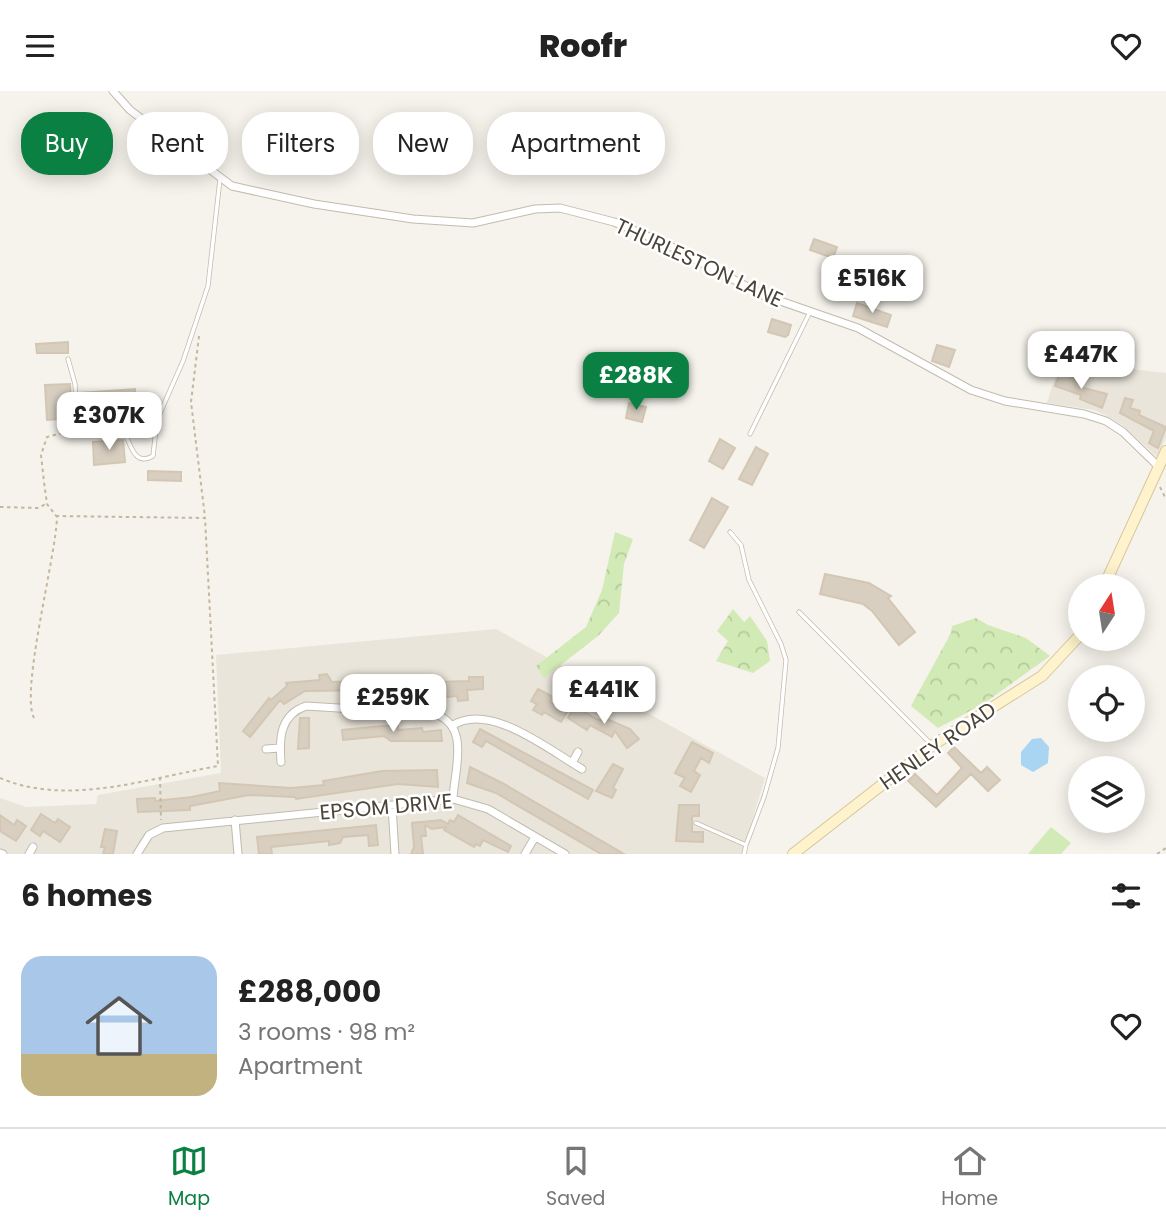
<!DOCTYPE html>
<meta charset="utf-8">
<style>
:root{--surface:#fff;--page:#f2f2f2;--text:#222;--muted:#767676;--line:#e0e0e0;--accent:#0b8043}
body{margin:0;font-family:Poppins,sans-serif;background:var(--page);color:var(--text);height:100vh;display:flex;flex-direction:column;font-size:26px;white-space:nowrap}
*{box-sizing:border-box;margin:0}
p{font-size:23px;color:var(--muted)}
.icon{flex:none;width:38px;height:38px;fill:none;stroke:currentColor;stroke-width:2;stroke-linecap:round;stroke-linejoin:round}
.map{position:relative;height:763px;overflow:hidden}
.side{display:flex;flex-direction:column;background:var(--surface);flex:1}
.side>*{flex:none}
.guide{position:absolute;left:21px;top:21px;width:700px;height:63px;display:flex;gap:14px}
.needle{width:46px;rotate:12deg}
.fabs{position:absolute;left:1068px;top:483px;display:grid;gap:14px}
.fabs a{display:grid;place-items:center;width:77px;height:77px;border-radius:50%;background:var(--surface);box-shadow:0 4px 18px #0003;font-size:35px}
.price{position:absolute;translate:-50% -60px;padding:0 16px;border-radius:14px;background:#fff;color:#222;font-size:23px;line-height:46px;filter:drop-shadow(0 2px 4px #0008)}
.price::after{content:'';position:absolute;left:50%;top:42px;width:21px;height:16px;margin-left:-10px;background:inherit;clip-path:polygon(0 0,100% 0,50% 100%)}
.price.active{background:var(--accent);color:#fff}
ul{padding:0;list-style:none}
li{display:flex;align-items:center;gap:21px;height:175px;padding:0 21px}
li span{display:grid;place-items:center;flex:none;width:196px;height:140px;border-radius:21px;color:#555}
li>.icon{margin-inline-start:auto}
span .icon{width:84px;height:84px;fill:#fffc;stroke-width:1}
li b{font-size:30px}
h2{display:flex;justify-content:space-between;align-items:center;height:84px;padding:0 21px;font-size:30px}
.chip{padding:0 24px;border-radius:28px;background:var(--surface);box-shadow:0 4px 18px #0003;font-size:24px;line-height:63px}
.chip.active{background:var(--accent);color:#fff}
header{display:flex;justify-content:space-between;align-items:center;height:91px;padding:0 21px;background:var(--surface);font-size:32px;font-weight:800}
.dock{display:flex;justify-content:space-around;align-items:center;height:98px;border-top:2px solid var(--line);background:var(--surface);font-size:19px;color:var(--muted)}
.dock a{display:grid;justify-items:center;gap:4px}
.dock .active{color:var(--accent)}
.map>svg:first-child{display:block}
.residential{fill:#eae5da}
.forest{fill:url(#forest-crowns)}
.garden{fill:#d2eab5}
.water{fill:#a9d4f2}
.building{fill:#d8cfc1;stroke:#d3c7b4;stroke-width:2}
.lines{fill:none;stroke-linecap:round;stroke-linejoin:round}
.lane-casing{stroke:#c2bbae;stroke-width:5}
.street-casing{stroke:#c2bbae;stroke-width:9}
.secondary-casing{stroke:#d6c79b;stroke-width:12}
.path{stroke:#c4b79f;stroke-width:2;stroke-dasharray:3.5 3.5;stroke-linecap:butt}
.lane{stroke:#fff;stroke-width:3.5}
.street{stroke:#fff;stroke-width:7}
.secondary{stroke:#fff3cd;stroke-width:10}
.labels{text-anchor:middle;stroke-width:5;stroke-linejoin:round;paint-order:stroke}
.street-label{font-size:21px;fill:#4b4439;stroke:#fff}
</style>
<header><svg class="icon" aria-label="menu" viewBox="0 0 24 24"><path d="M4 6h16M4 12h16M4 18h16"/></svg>Roofr<svg class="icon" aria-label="heart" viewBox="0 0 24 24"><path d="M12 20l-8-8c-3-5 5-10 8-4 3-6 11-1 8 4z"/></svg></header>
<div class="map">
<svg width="1166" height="763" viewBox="0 0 1166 763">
<defs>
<pattern id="forest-crowns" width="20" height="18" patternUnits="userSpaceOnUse" patternTransform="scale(1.75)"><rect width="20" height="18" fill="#d2eab5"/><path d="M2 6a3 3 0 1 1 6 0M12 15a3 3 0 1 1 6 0" fill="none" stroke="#b6ca9c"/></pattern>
</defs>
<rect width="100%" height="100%" fill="#f6f3ec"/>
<path class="residential" d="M 1060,270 L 1166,282 L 1166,347 L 1157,366 L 1122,334 L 1105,324 L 1094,319 L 1047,312 Z
M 496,538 L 765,687 L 742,763 L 0,763 L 0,707 L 26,716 L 96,713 L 98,704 L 221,682 L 216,564 Z"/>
<path class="forest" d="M 615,441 L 633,448 L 624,473 L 619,522 L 598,545 L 544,587 L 536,575 L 586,536 L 602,499 Z
M 733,518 L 744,531 L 750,525 L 767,550 L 770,570 L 753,582 L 716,570 L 728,550 L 717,540 Z
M 976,527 L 988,534 L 1026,547 L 1050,565 L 983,613 L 938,637 L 911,615 L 951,542 L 952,535 Z"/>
<path class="garden" d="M 1051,736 L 1071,752 L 1061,763 L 1028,763 Z"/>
<path class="water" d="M 1041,647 L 1049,656 L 1048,672 L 1033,681 L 1021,674 L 1021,661 L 1032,648 Z"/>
<path class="building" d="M 814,148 L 837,156 L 833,167 L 810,159 Z
M 857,212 L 891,224 L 887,236 L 853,225 Z
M 772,228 L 791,234 L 788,244 L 785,246 L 768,241 Z
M 68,251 L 68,262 L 37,262 L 36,253 Z
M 937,254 L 955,259 L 949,276 L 932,270 Z
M 1060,282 L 1076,288 L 1075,290 L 1081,293 L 1080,296 L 1107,303 L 1102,317 L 1080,308 L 1081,304 L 1055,295 Z
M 70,293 L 72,327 L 47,329 L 45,294 Z
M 135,298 L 136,323 L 82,326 L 80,302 Z
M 1125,307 L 1133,309 L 1130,317 L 1140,320 L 1139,324 L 1166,336 L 1158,357 L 1149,352 L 1154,340 L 1120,322 Z
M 629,312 L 646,316 L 642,331 L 626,327 Z
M 720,348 L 735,357 L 723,378 L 709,370 Z
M 123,349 L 125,371 L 94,374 L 93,351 Z
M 756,356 L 768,363 L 752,394 L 739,388 Z
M 148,380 L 181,381 L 181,390 L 148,389 Z
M 712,407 L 728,416 L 704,457 L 690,449 Z
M 825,483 L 869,492 L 891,505 L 888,507 L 915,541 L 899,554 L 872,520 L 863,513 L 820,503 Z
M 327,583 L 332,591 L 391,589 L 391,599 L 305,600 L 284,613 L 280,609 L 250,646 L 243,640 L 269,607 L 271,609 L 287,595 L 286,592 L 320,589 L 319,584 Z
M 469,586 L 483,586 L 483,598 L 467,599 L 468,609 L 458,610 L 457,605 L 428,608 L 426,597 L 438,595 L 438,591 L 469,590 Z
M 538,598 L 553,606 L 550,611 L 567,621 L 561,631 L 544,621 L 542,624 L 533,619 L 537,613 L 531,610 Z
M 575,615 L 596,628 L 603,630 L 605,627 L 630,638 L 639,648 L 627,657 L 615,640 L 612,646 L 590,634 L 587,639 L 568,627 Z
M 300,627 L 309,627 L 309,657 L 298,658 Z
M 383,635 L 398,635 L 398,639 L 422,637 L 423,641 L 441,639 L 442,650 L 391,650 L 384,645 L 343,649 L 342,639 Z
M 480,638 L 593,699 L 588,708 L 486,650 L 482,656 L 473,651 Z
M 692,651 L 713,662 L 709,672 L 701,667 L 694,680 L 700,684 L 691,701 L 680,695 L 685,687 L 675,682 Z
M 954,656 L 981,682 L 987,676 L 1000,689 L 988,700 L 971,683 L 936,716 L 908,690 L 915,683 L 937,704 L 962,677 L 948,662 Z
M 613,673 L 623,678 L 613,697 L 616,699 L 612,707 L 596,700 Z
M 470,676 L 504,693 L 624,763 L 601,763 L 496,702 L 467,692 Z
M 437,679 L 438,696 L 398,693 L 296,708 L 295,706 L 249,704 L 190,715 L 190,719 L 138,721 L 137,708 L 155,707 L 155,710 L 192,706 L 220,700 L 219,692 L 291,697 L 324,694 L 323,690 L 382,680 Z
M 679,714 L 699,714 L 699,725 L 692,725 L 692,741 L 703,741 L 703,751 L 676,750 Z
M 41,723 L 55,732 L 58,728 L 70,736 L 60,751 L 43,740 L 40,745 L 31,739 Z
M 0,724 L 14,734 L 17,729 L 26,735 L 16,750 L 0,740 Z
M 458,724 L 511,755 L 508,761 L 483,749 L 480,755 L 476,753 L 474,756 L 444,739 L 446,736 L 432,738 L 425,734 L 426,745 L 421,745 L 423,763 L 411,763 L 414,756 L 412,732 L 441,729 L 448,733 L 450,729 L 454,731 Z
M 376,734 L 378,754 L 369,755 L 368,744 L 343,746 L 340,752 L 329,754 L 329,750 L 271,756 L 272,763 L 259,763 L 257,746 Z
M 105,738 L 117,740 L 113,763 L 103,763 L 105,756 L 101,756 Z"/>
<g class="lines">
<g class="lane-casing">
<path id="lane" d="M 68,268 L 75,293 L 78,338 L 108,336 L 124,341 C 131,353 134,376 153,365 L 157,329 L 183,270 L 208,195 L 220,88
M 750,343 L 810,221
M 730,441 L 741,454 L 749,489 L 781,553 L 786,569 L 778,657 L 764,706 L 746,754
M 799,521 L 931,653
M 696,732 L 746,754 L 744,763"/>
</g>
<g class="street-casing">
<path id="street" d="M 113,0 L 130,19 L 232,95 L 314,113 L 413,128 L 473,132 L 535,118 L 560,117 L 614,131 L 666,153 L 763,204 L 858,237 L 971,299 L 1005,310 L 1084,323 L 1106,330 L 1123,341 L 1158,375
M 452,635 C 489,610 549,659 582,678
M 266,658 L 280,657
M 281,671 C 279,647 280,624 306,615 L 435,623 C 471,635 454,680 453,708
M 572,672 L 578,661
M 392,715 L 395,763
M 235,729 L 238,763
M 0,762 L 3,763
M 29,763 L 33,756
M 137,763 L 149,744 L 163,737 L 453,708 L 488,718 L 565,763
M 525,763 L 535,746"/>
</g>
<g class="secondary-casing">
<path id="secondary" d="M 1104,495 L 1166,360
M 793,763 L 933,654 L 1042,585 L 1080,544"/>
</g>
<path class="path" d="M 199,245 L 191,311 L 205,426
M 1160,396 L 1166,408
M 0,416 L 38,417 L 46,413
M 34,627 C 20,600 56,466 57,426 L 47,413 L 44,391 L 41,364 L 47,346 L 73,339
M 160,686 L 161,729
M 0,687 C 68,716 149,687 218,675 L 205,427 L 56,425
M 1157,763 L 1166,757"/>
<use href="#lane" class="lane"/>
<use href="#street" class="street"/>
<use href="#secondary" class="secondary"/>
</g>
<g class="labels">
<g class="street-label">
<text transform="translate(699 172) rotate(25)" y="7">THURLESTON LANE</text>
<text transform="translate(938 655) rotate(-35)" y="7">HENLEY ROAD</text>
<text transform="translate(386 716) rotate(-5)" y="7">EPSOM DRIVE</text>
</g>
</g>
</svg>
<div class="fabs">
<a><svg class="needle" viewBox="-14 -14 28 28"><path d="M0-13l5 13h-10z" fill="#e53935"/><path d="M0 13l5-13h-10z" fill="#767676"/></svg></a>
<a><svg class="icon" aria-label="locate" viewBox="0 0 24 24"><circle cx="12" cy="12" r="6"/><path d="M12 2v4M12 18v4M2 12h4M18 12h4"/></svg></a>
<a><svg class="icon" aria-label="layers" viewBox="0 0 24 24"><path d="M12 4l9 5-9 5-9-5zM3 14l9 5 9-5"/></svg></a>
</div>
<b class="price" style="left:872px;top:224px">£516K</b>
<b class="price" style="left:1081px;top:300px">£447K</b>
<b class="price active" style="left:636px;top:321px">£288K</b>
<b class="price" style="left:109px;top:361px">£307K</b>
<b class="price" style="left:604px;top:635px">£441K</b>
<b class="price" style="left:393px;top:643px">£259K</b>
<div class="guide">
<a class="chip active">Buy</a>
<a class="chip">Rent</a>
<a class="chip">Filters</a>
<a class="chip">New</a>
<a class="chip">Apartment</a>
</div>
</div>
<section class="side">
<h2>6 homes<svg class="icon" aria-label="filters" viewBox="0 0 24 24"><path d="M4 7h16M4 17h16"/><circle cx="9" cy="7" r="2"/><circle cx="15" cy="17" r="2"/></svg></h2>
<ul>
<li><span style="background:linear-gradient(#a9c7e8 70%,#c2b280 0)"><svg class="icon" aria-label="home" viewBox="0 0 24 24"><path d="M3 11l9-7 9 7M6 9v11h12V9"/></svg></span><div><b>£288,000</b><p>3 rooms · 98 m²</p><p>Apartment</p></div><svg class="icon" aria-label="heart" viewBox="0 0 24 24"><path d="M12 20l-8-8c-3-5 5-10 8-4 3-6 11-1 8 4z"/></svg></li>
</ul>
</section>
<nav class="dock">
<a class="active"><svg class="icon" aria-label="map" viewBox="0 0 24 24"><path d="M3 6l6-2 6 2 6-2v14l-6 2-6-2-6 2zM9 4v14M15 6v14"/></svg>Map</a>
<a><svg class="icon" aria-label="saved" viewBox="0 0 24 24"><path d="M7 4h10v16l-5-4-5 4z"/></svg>Saved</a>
<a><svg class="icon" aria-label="home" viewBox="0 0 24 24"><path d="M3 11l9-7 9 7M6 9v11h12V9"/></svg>Home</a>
</nav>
